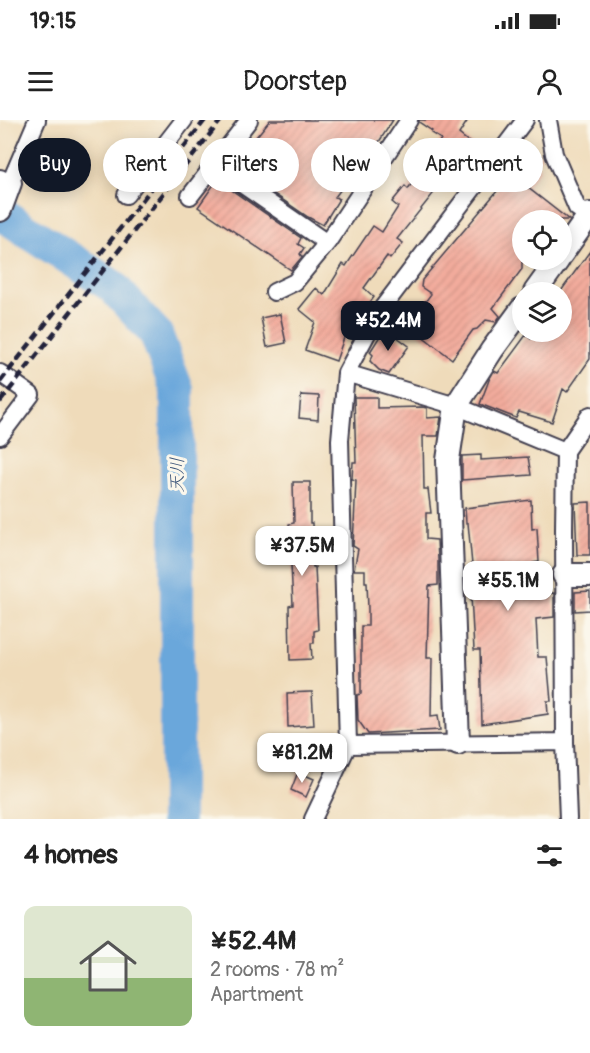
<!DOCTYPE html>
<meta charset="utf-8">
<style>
:root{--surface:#fff;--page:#f6f6f6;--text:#222;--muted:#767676;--line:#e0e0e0;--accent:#111827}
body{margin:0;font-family:Pangolin,"Klee One",sans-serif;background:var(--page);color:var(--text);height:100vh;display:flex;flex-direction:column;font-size:22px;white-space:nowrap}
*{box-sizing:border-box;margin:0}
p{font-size:20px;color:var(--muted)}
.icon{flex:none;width:33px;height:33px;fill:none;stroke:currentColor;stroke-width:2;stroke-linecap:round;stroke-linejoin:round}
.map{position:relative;height:699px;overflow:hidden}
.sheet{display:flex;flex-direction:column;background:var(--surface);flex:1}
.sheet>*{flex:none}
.hud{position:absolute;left:18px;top:18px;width:555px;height:54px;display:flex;gap:12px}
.buttons{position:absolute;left:512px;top:90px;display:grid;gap:12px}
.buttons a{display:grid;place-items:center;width:60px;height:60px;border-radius:50%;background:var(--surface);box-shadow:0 3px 15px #0003;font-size:30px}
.price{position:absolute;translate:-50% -51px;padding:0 14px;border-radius:12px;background:#fff;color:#222;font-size:20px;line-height:39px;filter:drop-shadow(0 2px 3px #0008)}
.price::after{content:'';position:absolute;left:50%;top:36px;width:18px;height:14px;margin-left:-9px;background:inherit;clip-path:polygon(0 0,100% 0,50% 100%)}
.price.on{background:var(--accent);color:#fff}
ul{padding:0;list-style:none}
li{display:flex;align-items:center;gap:18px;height:150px;padding:0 24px}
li+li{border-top:2px solid var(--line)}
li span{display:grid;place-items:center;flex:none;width:168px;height:120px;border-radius:12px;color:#555}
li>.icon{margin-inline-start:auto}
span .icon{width:72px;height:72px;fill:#fffc;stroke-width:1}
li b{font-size:26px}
h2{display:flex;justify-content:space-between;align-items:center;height:72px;padding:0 24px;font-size:26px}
.tag{padding:0 21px;border-radius:27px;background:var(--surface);box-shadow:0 3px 15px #0003;font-size:21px;line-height:54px}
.tag.on{background:var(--accent);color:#fff}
.status{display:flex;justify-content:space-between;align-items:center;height:42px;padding:0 30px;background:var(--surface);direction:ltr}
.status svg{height:16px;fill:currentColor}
header{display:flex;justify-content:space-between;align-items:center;height:78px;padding:0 24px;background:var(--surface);font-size:27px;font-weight:600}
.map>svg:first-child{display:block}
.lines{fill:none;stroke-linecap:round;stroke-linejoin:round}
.river{stroke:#6aa7db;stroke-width:34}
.building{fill:url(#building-hatch)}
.street-casing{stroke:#413e4e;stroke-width:20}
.secondary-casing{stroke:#413e4e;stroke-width:26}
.street{stroke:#fff;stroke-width:16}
.secondary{stroke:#fff;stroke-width:22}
.rail{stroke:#22223b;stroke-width:4.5;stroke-dasharray:9 4.5;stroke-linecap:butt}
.labels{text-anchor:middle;stroke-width:6;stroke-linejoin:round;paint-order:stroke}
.water-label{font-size:18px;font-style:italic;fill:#3f577b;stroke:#fbf7ec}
</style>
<div class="status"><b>19:15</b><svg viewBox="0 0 49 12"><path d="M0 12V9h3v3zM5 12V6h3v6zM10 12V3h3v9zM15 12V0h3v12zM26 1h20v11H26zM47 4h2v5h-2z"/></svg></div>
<header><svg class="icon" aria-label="menu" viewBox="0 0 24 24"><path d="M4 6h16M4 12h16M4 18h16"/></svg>Doorstep<svg class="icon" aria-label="person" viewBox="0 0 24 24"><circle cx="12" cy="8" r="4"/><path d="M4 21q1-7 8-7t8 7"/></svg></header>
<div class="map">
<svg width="590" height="699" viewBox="0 0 590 699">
<defs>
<pattern id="building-hatch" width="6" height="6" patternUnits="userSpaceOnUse" patternTransform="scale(1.5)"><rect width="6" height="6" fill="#f3ac9c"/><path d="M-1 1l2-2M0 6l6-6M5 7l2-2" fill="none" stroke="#d09487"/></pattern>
</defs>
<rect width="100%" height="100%" fill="#fbf7ec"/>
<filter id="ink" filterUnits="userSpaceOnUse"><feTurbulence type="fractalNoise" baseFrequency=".0167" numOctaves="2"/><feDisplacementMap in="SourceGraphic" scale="12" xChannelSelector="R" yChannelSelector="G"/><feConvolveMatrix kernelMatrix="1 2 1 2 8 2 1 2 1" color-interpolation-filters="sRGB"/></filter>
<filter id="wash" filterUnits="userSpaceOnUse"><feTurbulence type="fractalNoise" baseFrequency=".008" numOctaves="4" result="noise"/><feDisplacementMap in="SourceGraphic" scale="24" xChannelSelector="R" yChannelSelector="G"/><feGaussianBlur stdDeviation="1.35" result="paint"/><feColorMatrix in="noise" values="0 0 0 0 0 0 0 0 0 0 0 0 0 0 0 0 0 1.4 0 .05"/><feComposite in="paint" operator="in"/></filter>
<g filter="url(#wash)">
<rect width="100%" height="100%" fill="#efdbba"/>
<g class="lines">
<path class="river" d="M 0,93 L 112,166 L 156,214 L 177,270 L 177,699"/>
</g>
<g id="blocks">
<path class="building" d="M 270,0 L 393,0 L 377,25 L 375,24 L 335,77 L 339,79 L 323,105 L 308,97 L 229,43 L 244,24 L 246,25 L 250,20 L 252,22 Z
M 419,0 L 468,0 L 459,14 L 480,31 L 472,45 L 468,42 L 458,56 L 451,51 L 437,71 L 436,70 L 397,119 L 403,123 L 390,139 L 387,136 L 364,168 L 374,177 L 363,192 L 365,194 L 351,210 L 348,206 L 336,241 L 305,230 L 315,202 L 299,189 L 316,168 L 324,175 L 343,144 L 346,146 L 373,106 L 382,112 L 398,87 L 392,82 L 405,66 L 408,69 L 441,19 L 431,13 L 432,11 L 419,2 Z
M 527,26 L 542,36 L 536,44 L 540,49 L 527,67 L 569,100 L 522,100 L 522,149 L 493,188 L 500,196 L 496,202 L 486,200 L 477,209 L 473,210 L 452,239 L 408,205 L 431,174 L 421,167 L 422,160 L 498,70 L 495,67 Z
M 217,60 L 301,118 L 298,124 L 304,128 L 300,134 L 302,137 L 291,150 L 198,87 Z
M 590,131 L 590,239 L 567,272 L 563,269 L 552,302 L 519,292 L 516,298 L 480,284 L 489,260 L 494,251 L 498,253 L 526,215 L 531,219 L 537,212 L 561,212 L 561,171 Z
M 280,194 L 286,223 L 267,227 L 261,198 Z
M 385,208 L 409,226 L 389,254 L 379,250 L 370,241 L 373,235 L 370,232 Z
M 301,275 L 319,276 L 318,300 L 299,298 Z
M 354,277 L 377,277 L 377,288 L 422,287 L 427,288 L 427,298 L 441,297 L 438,316 L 423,316 L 424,369 L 428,369 L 431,393 L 426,393 L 426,419 L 437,420 L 438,440 L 438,465 L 429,466 L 427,538 L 432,538 L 431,596 L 438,595 L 440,610 L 368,614 L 358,600 L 357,575 L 361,574 L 361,506 L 368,506 L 368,489 L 367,462 L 365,462 L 365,450 L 354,450 L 358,429 L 353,426 L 356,360 L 352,359 L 353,342 L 356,342 Z
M 481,335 L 481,340 L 528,337 L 531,355 L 462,360 L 462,336 Z
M 293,362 L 310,362 L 310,403 L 312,403 L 313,447 L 315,447 L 318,510 L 314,511 L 314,523 L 311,523 L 312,539 L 290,540 L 289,486 L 293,485 L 289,404 L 294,403 Z
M 531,380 L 532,409 L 537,408 L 539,442 L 533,443 L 535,474 L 554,473 L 554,497 L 536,499 L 538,537 L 547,537 L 551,581 L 547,581 L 548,594 L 482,604 L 480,530 L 474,530 L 471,476 L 475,476 L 468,403 L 466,403 L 465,388 Z
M 590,382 L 590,435 L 577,435 L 575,383 Z
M 590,471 L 590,490 L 575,491 L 575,472 Z
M 310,572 L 312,572 L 314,605 L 288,607 L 287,573 Z
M 298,652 L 314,659 L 306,677 L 291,670 Z"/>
</g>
</g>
<g filter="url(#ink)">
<use href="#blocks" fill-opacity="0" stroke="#413e4e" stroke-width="1.5"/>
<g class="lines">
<g class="street-casing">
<path id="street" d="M 548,0 L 554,34 L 577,88 L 590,97
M 214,45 L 327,123
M 0,58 L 10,63 L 37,0
M 126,75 L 184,0
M 190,76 L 249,0
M 274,172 L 295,162 L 327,123 L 409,0
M 0,253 L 31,275 L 0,316
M 346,253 L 456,286 L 565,331
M 348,625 L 565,622
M 313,699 L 348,625 L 340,320 L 346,253 L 377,195 L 525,0
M 568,699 L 565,622 L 564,409 L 565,331 L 590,295"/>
</g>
<g class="secondary-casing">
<path id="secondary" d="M 0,90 L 10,63
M 561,135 L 590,94
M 535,172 L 558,140
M 564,455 L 590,455
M 458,623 L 448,340 L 456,286 L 492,230 L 522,189"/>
</g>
<use href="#street" class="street"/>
<use href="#secondary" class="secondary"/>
<path class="rail" d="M 0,262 L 205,0
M 0,282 L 221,0"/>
</g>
</g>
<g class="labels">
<g class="water-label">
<text transform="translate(177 355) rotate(-90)" y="6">天川</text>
</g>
</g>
</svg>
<div class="buttons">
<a><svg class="icon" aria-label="locate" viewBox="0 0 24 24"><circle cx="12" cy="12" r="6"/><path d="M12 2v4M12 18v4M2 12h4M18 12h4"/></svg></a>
<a><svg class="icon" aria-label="layers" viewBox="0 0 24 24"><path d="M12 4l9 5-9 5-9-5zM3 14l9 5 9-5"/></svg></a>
</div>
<b class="price on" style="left:388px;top:232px">¥52.4M</b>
<b class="price" style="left:302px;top:457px">¥37.5M</b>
<b class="price" style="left:508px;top:492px">¥55.1M</b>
<b class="price" style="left:302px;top:664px">¥81.2M</b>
<div class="hud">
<a class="tag on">Buy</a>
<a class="tag">Rent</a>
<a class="tag">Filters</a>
<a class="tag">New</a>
<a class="tag">Apartment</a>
</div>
</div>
<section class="sheet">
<h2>4 homes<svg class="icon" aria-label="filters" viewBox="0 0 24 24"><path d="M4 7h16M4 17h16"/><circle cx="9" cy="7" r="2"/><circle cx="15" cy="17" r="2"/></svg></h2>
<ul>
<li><span style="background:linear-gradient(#dfe7d0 60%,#8fb573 0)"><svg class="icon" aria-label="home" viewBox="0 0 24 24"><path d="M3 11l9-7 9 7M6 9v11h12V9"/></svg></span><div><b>¥52.4M</b><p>2 rooms · 78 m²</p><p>Apartment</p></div></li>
</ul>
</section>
